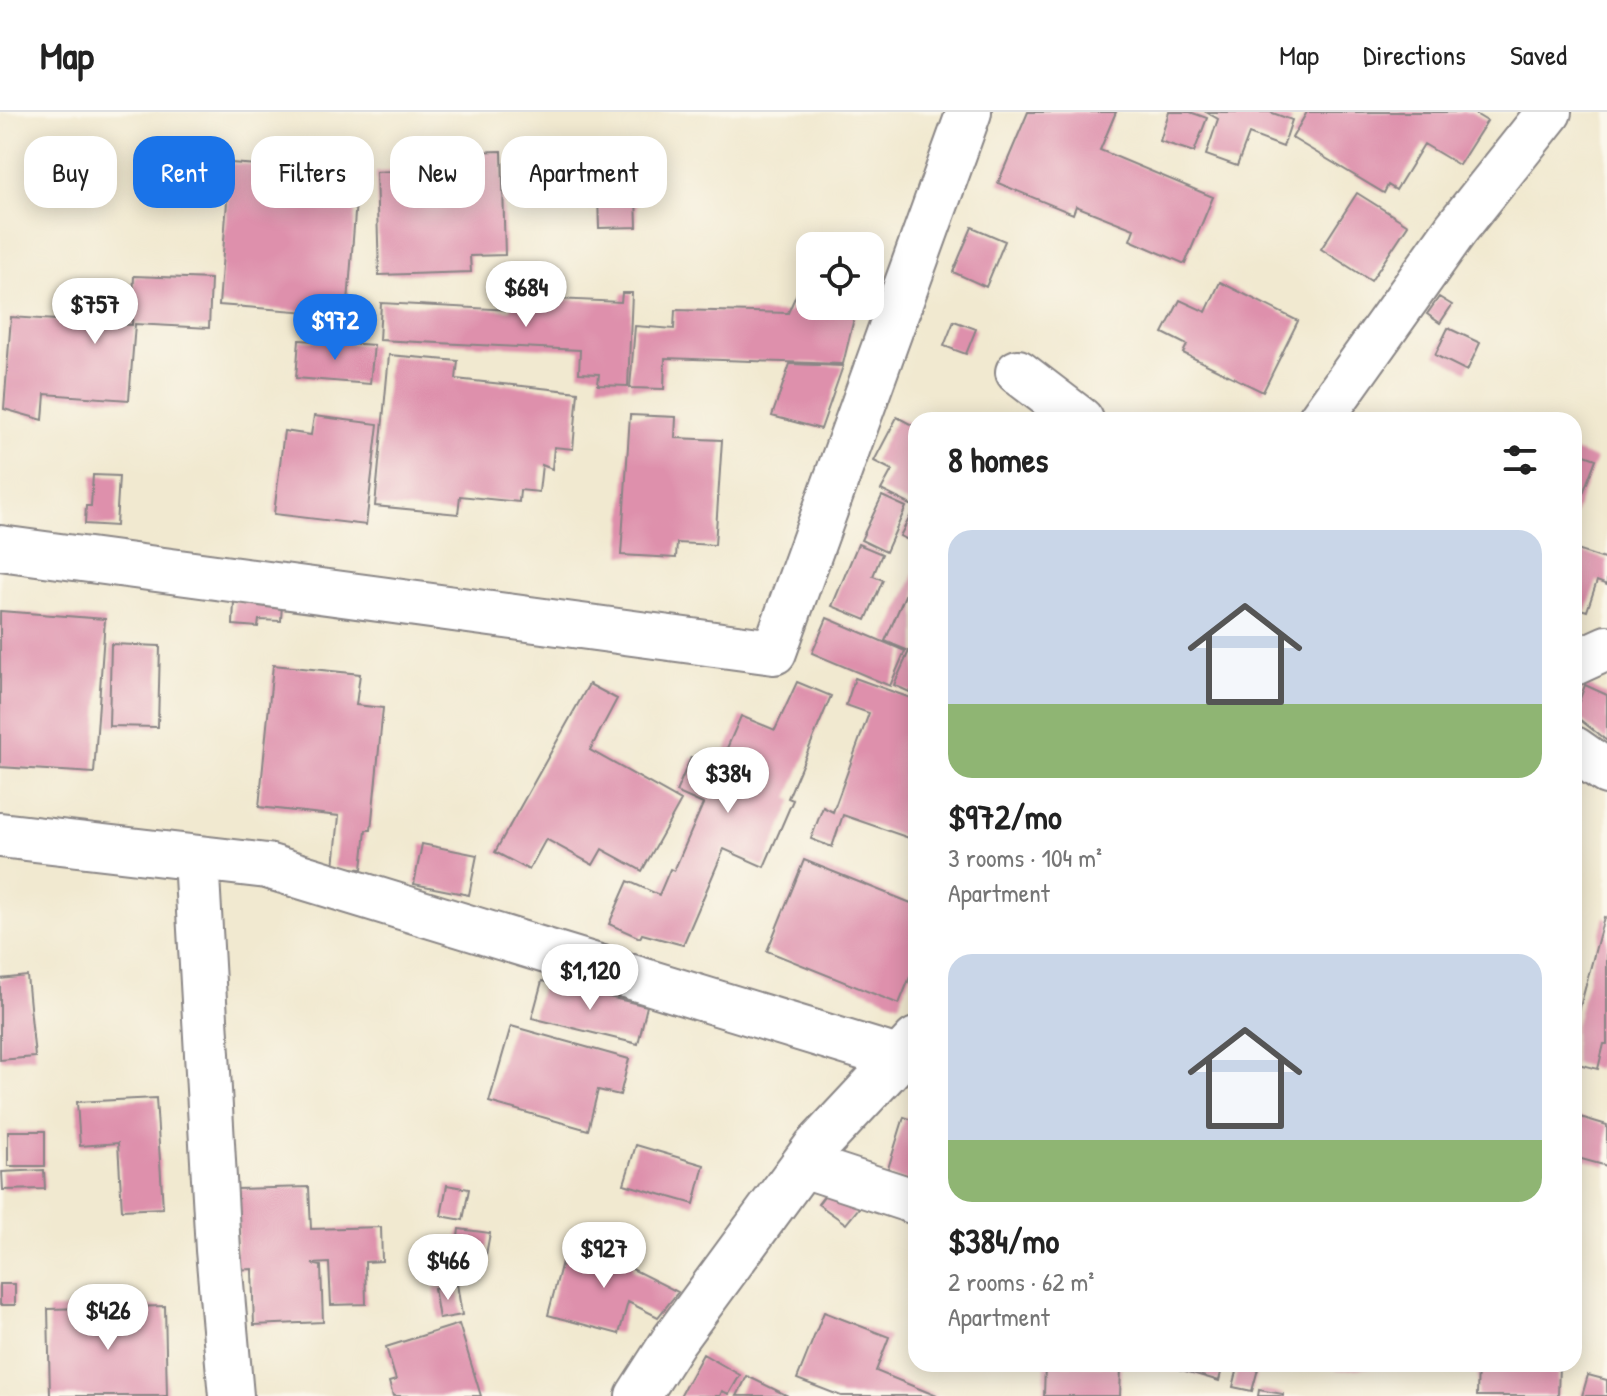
<!DOCTYPE html>
<meta charset="utf-8">
<style>
:root{--surface:#fff;--page:#f6f6f6;--text:#222;--muted:#767676;--line:#e0e0e0;--accent:#1a73e8}
body{margin:0;font-family:"Patrick Hand",sans-serif;background:var(--page);color:var(--text);height:100vh;display:flex;flex-direction:column;font-size:30px;white-space:nowrap}
*{box-sizing:border-box;margin:0}
p{font-size:26px;color:var(--muted)}
.icon{flex:none;width:44px;height:44px;fill:none;stroke:currentColor;stroke-width:2;stroke-linecap:round;stroke-linejoin:round}
.map{position:relative;flex:1;overflow:hidden}
.drawer{position:absolute;left:908px;top:300px;width:674px;height:960px;display:flex;flex-direction:column;background:var(--surface);border-radius:24px;box-shadow:0 4px 20px #0003}
.drawer>*{flex:none}
.banner{position:absolute;left:24px;top:24px;width:760px;height:72px;display:flex;gap:16px}
.buttons{position:absolute;left:796px;top:120px;display:grid;gap:16px}
.buttons a{display:grid;place-items:center;width:88px;height:88px;border-radius:16px;background:var(--surface);box-shadow:0 4px 20px #0003;font-size:40px}
.price{position:absolute;translate:-50% -68px;padding:0 18px;border-radius:28px;background:#fff;color:#222;font-size:26px;line-height:52px;filter:drop-shadow(0 2px 4px #0008)}
.price::after{content:'';position:absolute;left:50%;top:48px;width:24px;height:18px;margin-left:-12px;background:inherit;clip-path:polygon(0 0,100% 0,50% 100%)}
.price.current{background:var(--accent);color:#fff}
ul{padding:0;list-style:none}
li{display:grid;align-content:center;gap:16px;height:424px;padding:0 40px}
li span{display:grid;place-items:center;height:248px;border-radius:24px;color:#555}
li>.icon{margin-inline-start:auto}
span .icon{width:144px;height:144px;fill:#fffc;stroke-width:1}
li b{font-size:34px}
h2{display:flex;justify-content:space-between;align-items:center;height:96px;padding:0 40px;font-size:34px}
.pill{padding:0 28px;border-radius:24px;background:var(--surface);box-shadow:0 4px 20px #0003;font-size:28px;line-height:72px}
.pill.current{background:var(--accent);color:#fff}
header{display:flex;align-items:center;gap:48px;box-sizing:border-box;height:112px;padding:0 40px;background:var(--surface);border-bottom:2px solid var(--line)}
header strong{font-size:38px}
nav{display:flex;gap:44px;margin-inline-start:auto;font-size:28px}
.map>svg:first-child{display:block}
.building{fill:#de90ac}
.lines{fill:none;stroke-linecap:round;stroke-linejoin:round}
.minor-casing{stroke:#8a8686;stroke-width:48}
.minor{stroke:#fff;stroke-width:44}
</style>
<header>
<strong>Map</strong>
<nav><a>Map</a><a>Directions</a><a>Saved</a></nav>
</header>
<div class="map">
<svg width="1607" height="1284" viewBox="0 0 1607 1284">
<rect width="100%" height="100%" fill="#fbf7ec"/>
<filter id="ink" filterUnits="userSpaceOnUse"><feTurbulence type="fractalNoise" baseFrequency=".0125" numOctaves="2"/><feDisplacementMap in="SourceGraphic" scale="16" xChannelSelector="R" yChannelSelector="G"/><feConvolveMatrix kernelMatrix="1 2 1 2 8 2 1 2 1" color-interpolation-filters="sRGB"/></filter>
<filter id="wash" filterUnits="userSpaceOnUse"><feTurbulence type="fractalNoise" baseFrequency=".006" numOctaves="4" result="noise"/><feDisplacementMap in="SourceGraphic" scale="32" xChannelSelector="R" yChannelSelector="G"/><feGaussianBlur stdDeviation="1.8" result="paint"/><feColorMatrix in="noise" values="0 0 0 0 0 0 0 0 0 0 0 0 0 0 0 0 0 1.4 0 .05"/><feComposite in="paint" operator="in"/></filter>
<g filter="url(#wash)">
<rect width="100%" height="100%" fill="#f1e9d0"/>
<g id="blocks">
<path class="building" d="M 1028,0 L 1116,0 L 1100,38 L 1213,85 L 1185,152 L 1130,128 L 1134,117 L 1076,94 L 1073,102 L 998,71 Z
M 1169,0 L 1190,0 L 1207,6 L 1194,40 L 1160,29 Z
M 1206,0 L 1270,0 L 1292,8 L 1283,35 L 1249,22 L 1237,54 L 1206,43 L 1218,7 Z
M 1307,0 L 1472,0 L 1487,9 L 1459,53 L 1424,32 L 1396,78 L 1388,73 L 1384,81 L 1292,26 Z
M 467,36 L 467,40 L 502,39 L 505,143 L 470,144 L 471,160 L 379,163 L 376,60 L 423,58 L 423,37 Z
M 634,45 L 634,73 L 612,73 L 612,46 Z
M 230,51 L 299,56 L 297,84 L 356,89 L 347,203 L 219,193 Z
M 570,53 L 593,53 L 593,71 L 570,71 Z
M 1357,81 L 1408,113 L 1371,169 L 1321,137 Z
M 598,84 L 636,84 L 637,115 L 599,116 Z
M 972,115 L 1005,129 L 986,175 L 953,160 Z
M 821,126 L 853,133 L 853,134 L 818,134 Z
M 810,152 L 810,194 L 857,194 L 843,252 L 665,246 L 664,277 L 630,276 L 635,214 L 674,217 L 675,198 L 788,201 Z
M 134,164 L 211,167 L 209,216 L 135,212 L 129,288 L 45,282 L 43,308 L 4,297 L 11,205 L 132,213 Z
M 1220,170 L 1298,209 L 1263,280 L 1183,241 L 1187,233 L 1163,221 L 1180,188 L 1206,200 Z
M 622,181 L 632,181 L 628,274 L 598,273 L 599,262 L 579,261 L 580,238 L 379,228 L 381,191 L 511,198 L 512,185 L 621,190 Z
M 1439,185 L 1452,193 L 1440,211 L 1427,202 Z
M 954,209 L 976,217 L 966,242 L 944,234 Z
M 1448,216 L 1480,231 L 1467,259 L 1435,243 Z
M 299,228 L 374,233 L 370,272 L 296,266 Z
M 389,243 L 458,249 L 456,267 L 578,280 L 573,337 L 554,335 L 552,357 L 542,353 L 539,380 L 520,378 L 519,390 L 460,384 L 458,402 L 375,394 Z
M 790,252 L 843,254 L 821,317 L 772,304 Z
M 630,303 L 676,305 L 675,326 L 722,328 L 715,433 L 677,431 L 676,446 L 621,443 Z
M 314,304 L 378,312 L 366,413 L 274,402 L 284,319 L 311,323 Z
M 897,305 L 916,315 L 916,432 L 900,424 L 915,395 L 881,378 L 892,358 L 874,349 Z
M 1574,339 L 1596,347 L 1574,405 Z
M 93,363 L 119,364 L 116,414 L 85,412 L 86,394 L 91,394 Z
M 882,384 L 906,395 L 886,440 L 861,428 Z
M 858,432 L 882,442 L 873,464 L 883,468 L 866,508 L 832,494 Z
M 1574,437 L 1607,448 L 1607,473 L 1597,469 L 1587,499 L 1574,495 Z
M 916,458 L 916,583 L 894,573 L 909,539 L 885,529 Z
M 234,489 L 282,491 L 281,509 L 259,508 L 258,515 L 233,513 Z
M 0,499 L 105,507 L 94,661 L 0,655 Z
M 827,506 L 905,539 L 890,574 L 812,541 Z
M 111,532 L 160,534 L 158,615 L 109,614 Z
M 273,553 L 360,562 L 356,593 L 383,596 L 371,718 L 366,718 L 362,757 L 334,755 L 339,704 L 259,695 Z
M 855,566 L 916,588 L 916,708 L 909,726 L 843,703 L 832,735 L 811,727 L 823,695 L 833,700 L 869,601 L 846,593 Z
M 797,570 L 831,584 L 788,686 L 793,688 L 764,755 L 724,737 L 683,833 L 642,822 L 640,826 L 609,812 L 628,769 L 659,783 L 670,757 L 674,759 L 703,692 L 676,680 L 691,645 L 718,657 L 741,604 L 775,618 Z
M 589,572 L 617,587 L 590,638 L 681,689 L 642,759 L 602,737 L 593,753 L 546,727 L 529,758 L 495,740 Z
M 1585,573 L 1607,583 L 1607,629 L 1574,603 Z
M 422,732 L 477,743 L 469,783 L 414,772 Z
M 804,748 L 916,793 L 916,850 L 899,892 L 767,839 Z
M 1604,805 L 1607,806 L 1607,932 L 1604,932 L 1598,957 L 1574,951 L 1574,918 Z
M 27,864 L 35,945 L 0,948 L 0,867 Z
M 542,869 L 647,894 L 638,932 L 532,906 Z
M 511,914 L 629,947 L 620,983 L 598,978 L 588,1018 L 489,990 Z
M 156,986 L 163,1096 L 122,1098 L 118,1031 L 80,1034 L 77,990 Z
M 1577,1004 L 1607,1013 L 1607,1054 L 1574,1045 Z
M 904,1005 L 916,1009 L 916,1072 L 886,1063 Z
M 8,1019 L 45,1019 L 45,1054 L 8,1054 Z
M 636,1033 L 704,1053 L 694,1092 L 624,1072 Z
M 44,1058 L 45,1077 L 3,1078 L 2,1060 Z
M 447,1073 L 469,1077 L 463,1108 L 441,1104 Z
M 309,1075 L 311,1117 L 381,1115 L 382,1149 L 365,1150 L 366,1192 L 331,1193 L 329,1151 L 312,1152 L 321,1154 L 323,1210 L 254,1213 L 252,1157 L 232,1158 L 238,1121 L 237,1077 Z
M 831,1075 L 862,1092 L 846,1112 L 818,1092 Z
M 459,1117 L 490,1121 L 486,1143 L 456,1140 Z
M 567,1131 L 634,1149 L 632,1157 L 678,1180 L 658,1205 L 628,1190 L 619,1222 L 548,1203 Z
M 0,1172 L 15,1172 L 15,1193 L 0,1193 Z
M 457,1172 L 462,1203 L 439,1207 L 434,1176 Z
M 165,1194 L 167,1284 L 50,1284 L 48,1197 Z
M 824,1200 L 889,1225 L 876,1259 L 937,1284 L 841,1284 L 797,1267 Z
M 459,1212 L 481,1284 L 393,1284 L 389,1270 L 396,1268 L 386,1235 Z
M 703,1242 L 740,1263 L 729,1282 L 722,1279 L 720,1284 L 680,1284 Z
M 1045,1252 L 1121,1255 L 1120,1284 L 1044,1284 Z
M 1162,1252 L 1223,1252 L 1219,1269 Z
M 1239,1252 L 1258,1257 L 1252,1279 L 1233,1275 Z
M 1336,1252 L 1382,1252 L 1382,1254 L 1337,1259 Z
M 1478,1252 L 1559,1252 L 1558,1284 L 1477,1284 Z
M 1588,1263 L 1607,1268 L 1607,1284 L 1582,1284 Z
M 747,1264 L 788,1284 L 737,1284 Z
M 1259,1278 L 1283,1282 L 1283,1284 L 1258,1284 Z"/>
</g>
</g>
<g filter="url(#ink)">
<use href="#blocks" fill-opacity="0" stroke="#8a8686" stroke-width="2"/>
<g class="lines">
<g class="minor-casing">
<path id="minor" d="M 1018,260 L 1081,308
M 1320,308 L 1456,117 L 1549,0
M 0,436 L 774,540 L 969,0
M 1574,551 L 1607,536
M 1574,637 L 1607,660
M 0,723 L 267,754 L 901,947
M 196,746 L 218,1138 L 231,1284
M 803,1053 L 916,1090
M 638,1284 L 674,1228 L 815,1036 L 916,928"/>
</g>
<use href="#minor" class="minor"/>
</g>
</g>
</svg>
<div class="buttons">
<a><svg class="icon" aria-label="locate" viewBox="0 0 24 24"><circle cx="12" cy="12" r="6"/><path d="M12 2v4M12 18v4M2 12h4M18 12h4"/></svg></a>
</div>
<b class="price" style="left:526px;top:217px">$684</b>
<b class="price" style="left:95px;top:234px">$757</b>
<b class="price current" style="left:335px;top:250px">$972</b>
<b class="price" style="left:728px;top:703px">$384</b>
<b class="price" style="left:590px;top:900px">$1,120</b>
<b class="price" style="left:604px;top:1178px">$927</b>
<b class="price" style="left:448px;top:1190px">$466</b>
<b class="price" style="left:108px;top:1240px">$426</b>
<div class="banner">
<a class="pill">Buy</a>
<a class="pill current">Rent</a>
<a class="pill">Filters</a>
<a class="pill">New</a>
<a class="pill">Apartment</a>
</div>
<section class="drawer">
<h2>8 homes<svg class="icon" aria-label="filters" viewBox="0 0 24 24"><path d="M4 7h16M4 17h16"/><circle cx="9" cy="7" r="2"/><circle cx="15" cy="17" r="2"/></svg></h2>
<ul>
<li><span style="background:linear-gradient(#c9d6e8 70%,#8fb573 0)"><svg class="icon" aria-label="home" viewBox="0 0 24 24"><path d="M3 11l9-7 9 7M6 9v11h12V9"/></svg></span><div><b>$972/mo</b><p>3 rooms · 104 m²</p><p>Apartment</p></div></li>
<li><span style="background:linear-gradient(#c9d6e8 75%,#8fb573 0)"><svg class="icon" aria-label="home" viewBox="0 0 24 24"><path d="M3 11l9-7 9 7M6 9v11h12V9"/></svg></span><div><b>$384/mo</b><p>2 rooms · 62 m²</p><p>Apartment</p></div></li>
</ul>
</section>
</div>
